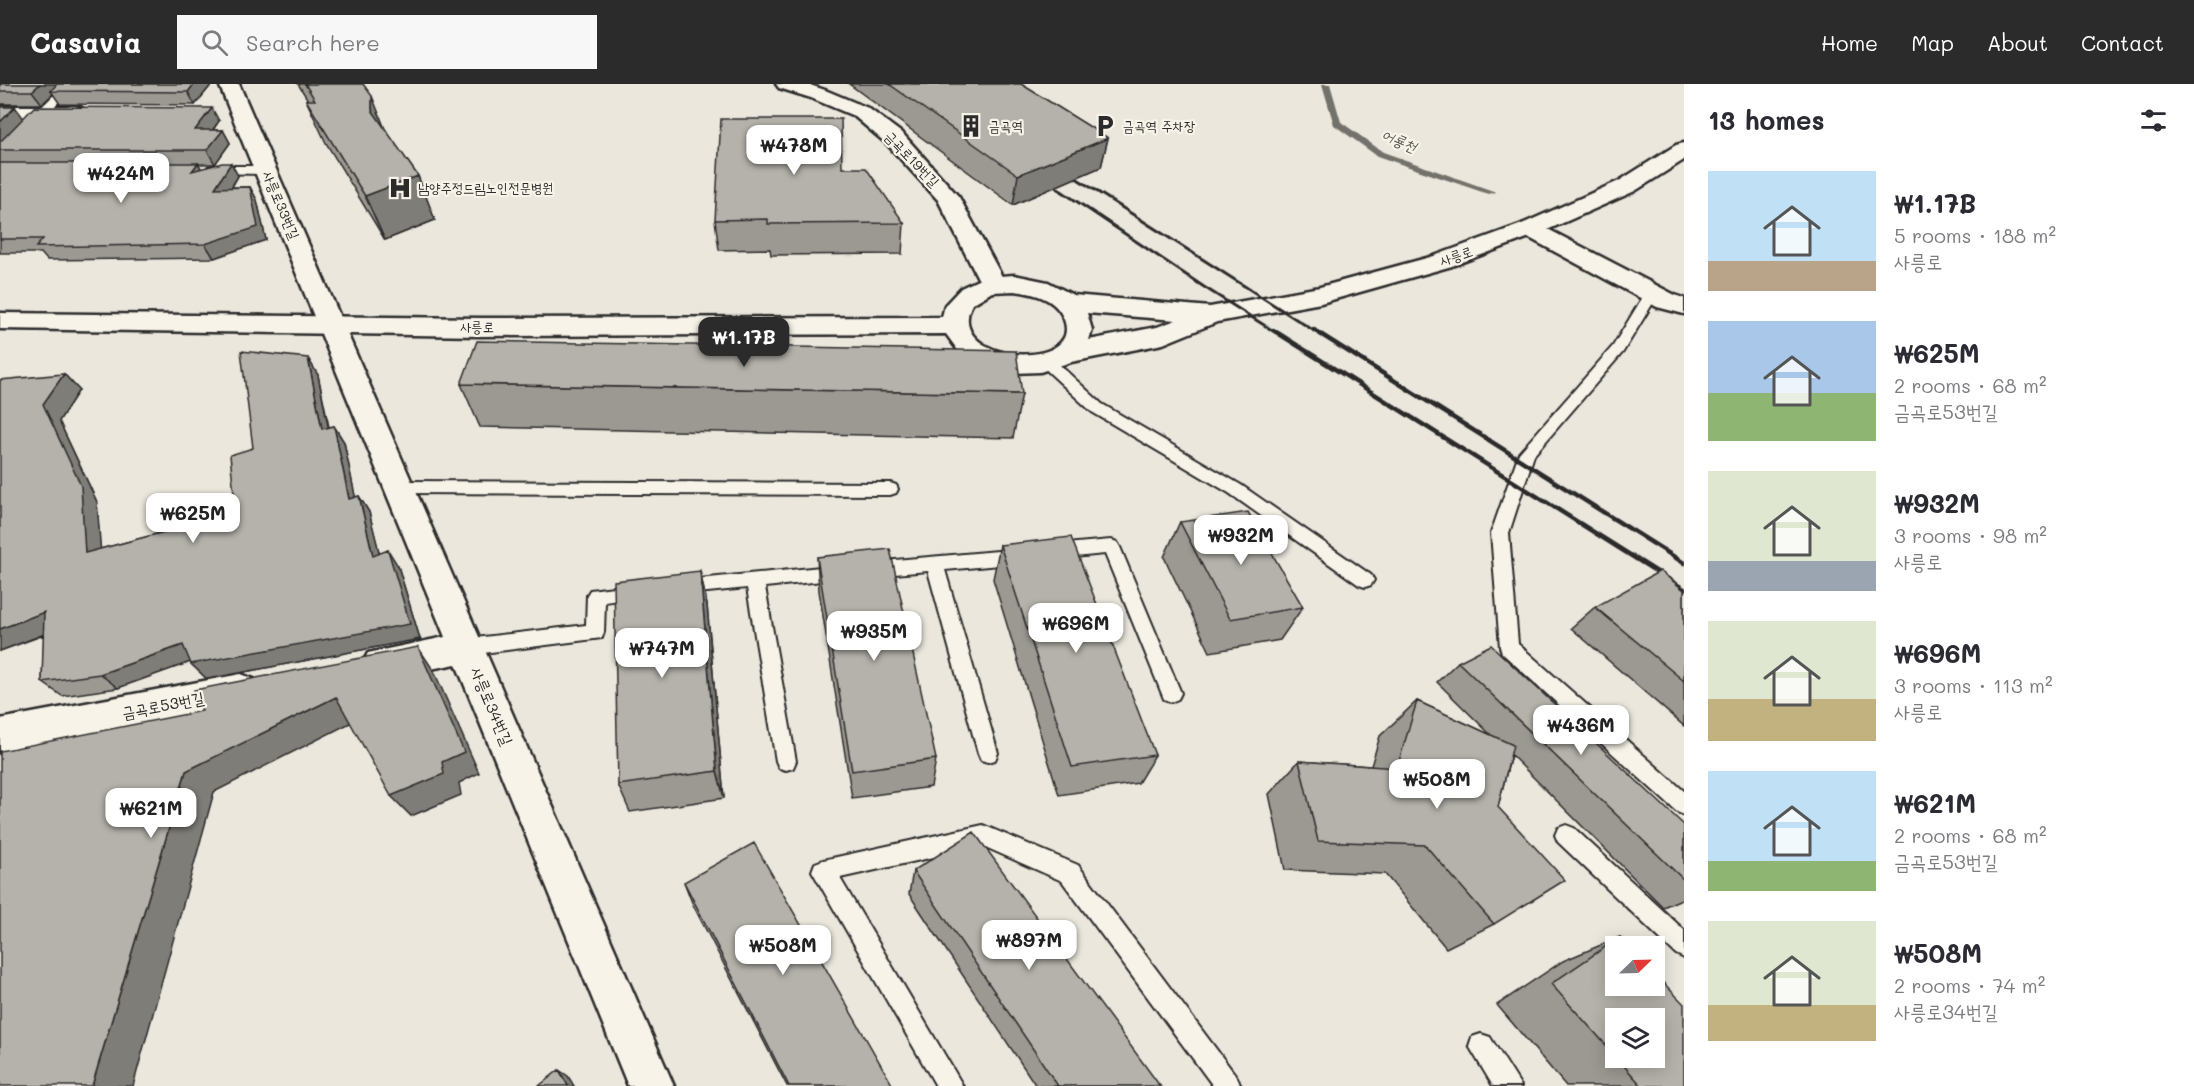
<!DOCTYPE html>
<meta charset="utf-8">
<style>
:root{--surface:#fff;--page:#f7f7f7;--text:#2b2b33;--muted:#7c7c81;--accent:#2b2b2b}
body{margin:0;font-family:Mali,"Poor Story",sans-serif;background:var(--page);color:var(--text);height:100vh;display:flex;flex-direction:column;font-size:22px;white-space:nowrap}
*{box-sizing:border-box;margin:0}
p{font-size:20px;color:var(--muted)}
.icon{flex:none;width:33px;height:33px;fill:none;stroke:currentColor;stroke-width:2;stroke-linecap:round;stroke-linejoin:round}
.map{position:relative;flex:1;overflow:hidden}
.side{display:flex;flex-direction:column;background:var(--surface);width:510px}
.side>*{flex:none}
.needle{width:39px;rotate:67deg}
.tools{position:absolute;left:1605px;top:852px;display:grid;gap:12px}
.tools a{display:grid;place-items:center;width:60px;height:60px;border-radius:0px;background:var(--surface);box-shadow:0 3px 15px #0003;font-size:30px}
.price{position:absolute;translate:-50% -51px;padding:0 14px;border-radius:12px;background:#fff;color:#222;font-size:20px;line-height:39px;filter:drop-shadow(0 2px 3px #0008)}
.price::after{content:'';position:absolute;left:50%;top:36px;width:18px;height:14px;margin-left:-9px;background:inherit;clip-path:polygon(0 0,100% 0,50% 100%)}
.price.on{background:var(--accent);color:#fff}
ul{padding:0;list-style:none}
li{display:flex;align-items:center;gap:18px;height:150px;padding:0 24px}
li span{display:grid;place-items:center;flex:none;width:168px;height:120px;border-radius:0px;color:#555}
li>.icon{margin-inline-start:auto}
span .icon{width:72px;height:72px;fill:#fffc;stroke-width:1}
li b{font-size:26px}
h2{display:flex;justify-content:space-between;align-items:center;height:72px;padding:0 24px;font-size:26px}
header{display:flex;align-items:center;gap:36px;box-sizing:border-box;height:84px;padding:0 30px;background:var(--accent);color:#fff}
header strong{font-size:28px}
nav{display:flex;gap:33px;margin-inline-start:auto;font-size:21px}
.search{width:420px;height:54px;background:var(--page);display:flex;align-items:center;gap:15px;box-sizing:border-box;padding:0 21px;border-radius:0px;color:var(--muted);font-size:22px}
main{display:flex;flex:1;min-height:0}
.map>svg:first-child{display:block}
.lines{fill:none;stroke-linecap:round;stroke-linejoin:round}
.stream{fill:#72716c;fill-rule:evenodd}
.lane-casing{stroke:#2b2b2b;stroke-width:4}
.street-casing{stroke:#2b2b2b;stroke-width:5}
.secondary-casing{stroke:#2b2b2b;stroke-width:5}
.lane{fill:#f7f3e8;fill-rule:evenodd}
.street{fill:#f7f3e8;fill-rule:evenodd}
.secondary{fill:#f7f3e8;fill-rule:evenodd}
.rail-far1{stroke:#2b2b2b;stroke-width:3}
.rail{stroke:#2b2b2b;stroke-width:4.5}
.wall{fill:#9c9993;stroke:#2b2b2b;stroke-width:1.5;fill-rule:evenodd}
.shaded-wall{fill:#7f7d78;stroke:#2b2b2b;stroke-width:1.5}
.building{fill:#b5b2ab;stroke:#2b2b2b;stroke-width:1.5}
.labels{text-anchor:middle;stroke-width:4.5;stroke-linejoin:round;paint-order:stroke}
.far-poi-label{font-size:14px;fill:#2b2b2b;stroke:#f7f3e8;text-anchor:start}
.far-street-label{font-size:14px;fill:#2b2b2b;stroke:#f7f3e8}
.far-water-label{font-size:15px;font-style:italic;fill:#555451;stroke:#f7f3e8}
.street-label{font-size:16px;fill:#2b2b2b;stroke:#f7f3e8}
</style>
<header>
<strong>Casavia</strong>
<div class="search"><svg class="icon" aria-label="search" viewBox="0 0 24 24"><circle cx="10" cy="10" r="6"/><path d="M15 15l6 6"/></svg>Search here</div>
<nav><a>Home</a><a>Map</a><a>About</a><a>Contact</a></nav>
</header>
<main>
<div class="map">
<svg width="1684" height="1002" viewBox="0 0 1684 1002">
<rect width="100%" height="100%" fill="#ebe7dd"/>
<filter id="ink" filterUnits="userSpaceOnUse"><feTurbulence type="fractalNoise" baseFrequency=".0167" numOctaves="2"/><feDisplacementMap in="SourceGraphic" scale="12" xChannelSelector="R" yChannelSelector="G"/><feConvolveMatrix kernelMatrix="1 2 1 2 8 2 1 2 1" color-interpolation-filters="sRGB"/></filter>
<g filter="url(#ink)">
<g class="lines">
<path class="stream" d="M 1322,0 L 1330,0 L 1341,38 L 1383,68 L 1496,108 L 1488,110 L 1377,72 L 1334,41 Z"/>
<g class="lane-casing">
<path id="lane" d="M 65,0 L 76,0 L 4,74 L 0,75 L 0,64 Z
M 212,82 L 266,82 L 272,86 L 266,90 L 208,89 L 208,83 Z
M 1652,205 L 1659,209 L 1623,268 L 1534,371 L 1509,449 L 1518,560 L 1684,707 L 1684,731 L 1677,728 L 1502,569 L 1500,563 L 1491,449 L 1519,369 L 1613,262 L 1647,206 Z
M 1046,272 L 1051,273 L 1102,320 L 1241,401 L 1371,491 L 1374,496 L 1371,501 L 1365,503 L 1359,501 L 1229,409 L 1092,328 L 1041,281 L 1039,277 Z
M 399,397 L 890,399 L 896,401 L 898,405 L 896,409 L 890,411 L 399,409 L 393,407 L 391,403 L 393,399 Z
M 1111,456 L 1117,458 L 1120,463 L 1181,609 L 1178,615 L 1171,618 L 1164,615 L 1105,470 L 1054,475 L 1048,473 L 1045,468 L 1048,463 L 1054,461 Z
M 1021,465 L 1027,467 L 1030,472 L 1027,477 L 1021,479 L 945,486 L 998,669 L 995,676 L 988,678 L 981,676 L 978,669 L 928,487 L 872,492 L 866,490 L 863,485 L 866,480 L 872,478 Z
M 841,481 L 847,483 L 850,488 L 847,493 L 841,495 L 765,503 L 796,677 L 793,684 L 786,686 L 779,684 L 776,677 L 747,504 L 678,511 L 672,509 L 669,504 L 672,499 L 678,497 Z
M 638,500 L 644,502 L 647,507 L 644,512 L 605,518 L 604,548 L 602,554 L 467,571 L 460,569 L 458,563 L 460,557 L 467,555 L 586,541 L 587,511 L 590,506 Z
M 983,741 L 1078,781 L 1237,993 L 1241,1002 L 1213,1002 L 1062,797 L 983,762 L 840,794 L 963,1002 L 936,1002 L 812,787 L 815,779 L 823,776 Z
M 1566,741 L 1574,744 L 1684,846 L 1684,874 L 1676,870 L 1558,758 L 1555,751 L 1558,744 Z
M 1481,950 L 1490,953 L 1521,1002 L 1493,1002 L 1469,962 L 1472,953 Z"/>
</g>
<g class="street-casing">
<path id="street" d="M 219,0 L 239,0 L 674,1002 L 628,1002 L 456,580 L 380,595 L 368,591 L 362,580 L 368,569 L 445,553 Z
M 776,0 L 807,0 L 825,6 L 868,24 L 903,50 L 959,113 L 1006,200 L 1002,206 L 993,208 L 984,206 L 938,116 L 887,60 L 854,32 L 811,14 L 779,4 Z
M 0,22 L 75,22 L 82,24 L 85,28 L 82,32 L 75,34 L 0,34 Z
M 1530,138 L 1538,140 L 1675,211 L 1684,214 L 1684,230 L 1657,223 L 1522,150 L 1518,145 L 1522,140 Z
M 241,590 L 254,595 L 259,606 L 254,617 L 241,622 L 0,669 L 0,635 Z"/>
</g>
<g class="secondary-casing">
<path id="secondary" d="M 1684,59 L 1684,76 L 1635,107 L 1538,150 L 1452,182 L 1321,219 L 1217,238 L 1163,260 L 1071,278 L 1040,288 L 1013,289 L 990,284 L 966,273 L 957,265 L 946,250 L 481,252 L 0,245 L 0,229 L 481,234 L 942,233 L 945,221 L 961,204 L 978,196 L 1000,192 L 1014,191 L 1048,198 L 1073,211 L 1210,223 L 1320,203 L 1434,172 L 1522,140 L 1619,97 L 1676,61 ZM 1014,207 C 1031,209 1053,213 1062,231 C 1092,289 941,281 972,220 L 992,208 ZM 1087,229 L 1176,236 L 1157,243 L 1089,256 L 1092,246 Z"/>
</g>
<use href="#lane" class="lane"/>
<use href="#street" class="street"/>
<use href="#secondary" class="secondary"/>
<path class="rail-far1" d="M 1062,85 L 1316,248
M 1042,94 L 1204,203 L 1275,248"/>
<path class="rail" d="M 1273,246 L 1684,505
M 1314,246 L 1684,479"/>
</g>
<path class="wall" d="M 0,0 L 212,0 L 195,21 L 60,20 L 53,10 L 42,20 L 0,20 Z
M 298,0 L 363,0 L 385,46 L 418,92 L 435,136 L 385,156 L 326,59 L 306,16 L 308,16 Z
M 849,0 L 1021,0 L 1108,54 L 1101,83 L 1013,121 Z
M 0,23 L 15,23 L 23,34 L 219,37 L 213,46 L 223,46 L 230,59 L 215,80 L 198,80 L 201,85 L 231,79 L 238,92 L 232,103 L 250,103 L 257,116 L 266,156 L 214,174 L 47,176 L 41,169 L 0,169 Z
M 842,84 L 904,139 L 902,170 L 771,171 L 770,165 L 719,166 L 715,136 Z
M 64,290 L 79,306 L 59,337 L 97,418 L 100,465 L 236,429 L 253,364 L 318,291 L 329,343 L 334,342 L 344,358 L 355,413 L 359,412 L 369,428 L 379,469 L 398,482 L 420,555 L 207,595 L 191,580 L 190,578 L 118,604 L 62,612 L 42,598 L 44,551 L 0,567 Z
M 461,300 L 1022,310 L 1013,354 L 480,343 Z
M 1180,438 L 1303,523 L 1280,556 L 1210,568 L 1164,473 Z
M 1000,461 L 1155,671 L 1138,699 L 1059,711 L 993,495 Z
M 817,473 L 936,675 L 931,703 L 852,714 L 819,507 Z
M 700,487 L 707,521 L 724,714 L 630,728 L 618,701 Z
M 1684,506 L 1684,642 L 1571,544 L 1595,523 Z
M 1458,578 L 1684,741 L 1684,814 L 1663,823 L 1511,671 L 1498,723 L 1494,840 L 1446,864 L 1385,790 L 1285,786 L 1269,710 L 1299,677 L 1371,682 L 1380,652 L 1417,617 L 1491,651 L 1437,598 Z
M 913,787 L 1160,1002 L 1036,1002 L 909,810 Z
M 684,798 L 893,1002 L 787,1002 L 693,821 Z
M 1620,853 L 1684,1002 L 1566,1002 L 1497,921 L 1563,877 ZM 1616,934 L 1654,974 L 1616,974 Z"/>
<path class="shaded-wall" d="M 40,0 L 63,0 L 51,7 L 53,10 L 42,20 L 32,7 Z
M 194,0 L 212,0 L 195,21 L 188,8 Z
M 372,12 L 389,55 L 372,26 Z
M 15,23 L 25,36 L 0,61 L 0,38 Z
M 212,24 L 219,37 L 203,59 L 195,46 Z
M 223,46 L 230,59 L 215,80 L 207,66 Z
M 1108,54 L 1101,83 L 1013,121 L 1018,91 Z
M 198,79 L 206,92 L 192,87 Z
M 231,79 L 238,92 L 223,117 L 215,104 Z
M 418,92 L 435,136 L 385,156 L 365,112 Z
M 250,103 L 257,116 L 266,156 L 214,174 L 205,160 Z
M 308,274 L 318,291 L 332,362 L 322,345 Z
M 64,290 L 79,306 L 59,337 L 97,418 L 102,484 L 85,469 L 43,320 Z
M 334,342 L 344,358 L 359,431 L 349,415 Z
M 359,412 L 369,428 L 384,487 L 373,472 Z
M 388,466 L 398,482 L 420,555 L 207,595 L 191,580 Z
M 700,487 L 707,521 L 724,714 L 717,687 Z
M 44,528 L 63,543 L 0,567 L 0,545 Z
M 183,561 L 199,575 L 118,604 L 100,590 Z
M 418,563 L 434,587 L 479,689 L 459,699 L 461,711 L 411,732 L 391,712 Z
M 336,613 L 356,636 L 214,708 L 133,1002 L 92,1002 L 186,687 Z
M 559,986 L 568,992 L 574,1002 L 568,1002 Z"/>
<path class="building" d="M 0,0 L 40,0 L 32,7 L 0,7 Z
M 57,0 L 194,0 L 188,8 L 51,7 Z
M 305,0 L 363,0 L 372,12 L 372,26 L 418,92 L 365,112 L 306,16 L 315,16 Z
M 889,0 L 1021,0 L 1108,54 L 1018,91 Z
M 0,23 L 15,23 L 0,38 Z
M 34,23 L 212,24 L 195,46 L 223,46 L 207,66 L 0,66 L 0,58 Z
M 721,35 L 841,35 L 842,84 L 866,84 L 904,139 L 768,140 L 768,135 L 715,136 Z
M 0,79 L 198,79 L 192,87 L 222,79 L 231,79 L 215,104 L 250,103 L 258,143 L 205,160 L 36,163 L 43,155 L 0,155 Z
M 477,257 L 1016,267 L 1022,310 L 461,300 Z
M 241,267 L 308,274 L 322,345 L 334,342 L 349,415 L 359,412 L 373,472 L 388,466 L 410,540 L 191,580 L 183,561 L 100,590 L 42,598 L 44,528 L 0,545 L 0,296 L 64,290 L 43,320 L 81,402 L 85,469 L 236,429 L 230,371 L 253,364 Z
M 1248,428 L 1303,523 L 1230,535 L 1180,438 Z
M 1071,453 L 1155,671 L 1072,683 L 1000,461 Z
M 890,465 L 936,675 L 852,687 L 817,473 Z
M 700,487 L 717,687 L 618,701 L 614,497 Z
M 1660,487 L 1684,506 L 1684,597 L 1595,523 Z
M 1491,561 L 1684,741 L 1684,796 L 1458,578 Z
M 418,563 L 464,668 L 442,678 L 444,690 L 391,712 L 336,613 L 186,687 L 92,1002 L 0,1002 L 0,667 L 202,627 L 194,606 Z
M 1417,617 L 1513,661 L 1498,723 L 1565,796 L 1494,840 L 1425,761 L 1318,757 L 1299,677 L 1397,684 Z
M 974,748 L 1160,1002 L 1058,1002 L 913,787 Z
M 754,759 L 893,1002 L 789,1002 L 684,798 Z
M 1620,853 L 1629,862 L 1616,862 L 1616,902 L 1654,902 L 1654,889 L 1684,920 L 1684,1002 L 1642,1002 L 1617,974 L 1654,974 L 1654,934 L 1616,934 L 1616,972 L 1551,900 Z
M 559,986 L 568,1002 L 539,1002 Z"/>
</g>
<defs>
<g id="building-bare" transform="scale(1.8)"><path d="M-4-6H4V6H1V3H-1V6H-4ZM-2.5-4.3h1.7v1.8h-1.7ZM.8-4.3h1.7v1.8H.8ZM-2.5-1h1.7V.8h-1.7ZM.8-1h1.7V.8H.8Z" fill="#2b2b2b" stroke="#f7f3e8" stroke-width="2.5" paint-order="stroke"/></g>
<g id="parking-bare" transform="scale(1.8)"><path d="M-3.5-5.5H1a3.5 3.5 0 0 1 0 7H-1V5.5H-3.5ZM-1-3.4V-.6H.8a1.4 1.4 0 0 0 0-2.8Z" fill="#2b2b2b" stroke="#f7f3e8" stroke-width="2.5" paint-order="stroke"/></g>
<g id="hospital-bare" transform="scale(1.8)"><path d="M-5-5h3v3.5h4V-5h3V5h-3V1.5h-4V5h-3Z" fill="#2b2b2b" stroke="#f7f3e8" stroke-width="2.5" paint-order="stroke"/></g>
</defs>
<g fill-rule="evenodd">
<use href="#building-bare" x="971" y="42"/>
<use href="#parking-bare" x="1105" y="42"/>
<use href="#hospital-bare" x="400" y="104"/>
</g>
<g class="labels">
<g class="far-poi-label">
<text x="989" y="47">금곡역</text>
<text x="1123" y="47">금곡역 주차장</text>
<text x="418" y="109">남양주정드림노인전문병원</text>
</g>
<g class="far-street-label">
<text transform="translate(912 75) rotate(46)" y="5">금곡로19번길</text>
<text transform="translate(281 121) rotate(67)" y="5">사릉로33번길</text>
<text transform="translate(1456 172) rotate(-19)" y="5">사릉로</text>
<text x="477" y="248">사릉로</text>
</g>
<g class="far-water-label">
<text transform="translate(1399 57) rotate(23)" y="5">어룡천</text>
</g>
<g class="street-label">
<text transform="translate(163 621) rotate(-11)" y="6">금곡로53번길</text>
<text transform="translate(492 622) rotate(67)" y="6">사릉로34번길</text>
</g>
</g>
</svg>
<div class="tools">
<a><svg class="needle" viewBox="-14 -14 28 28"><path d="M0-13l5 13h-10z" fill="#e53935"/><path d="M0 13l5-13h-10z" fill="#7c7c81"/></svg></a>
<a><svg class="icon" aria-label="layers" viewBox="0 0 24 24"><path d="M12 4l9 5-9 5-9-5zM3 14l9 5 9-5"/></svg></a>
</div>
<b class="price" style="left:794px;top:92px">₩478M</b>
<b class="price" style="left:121px;top:120px">₩424M</b>
<b class="price on" style="left:744px;top:284px">₩1.17B</b>
<b class="price" style="left:193px;top:460px">₩625M</b>
<b class="price" style="left:1241px;top:482px">₩932M</b>
<b class="price" style="left:1076px;top:570px">₩696M</b>
<b class="price" style="left:874px;top:578px">₩935M</b>
<b class="price" style="left:662px;top:595px">₩747M</b>
<b class="price" style="left:1581px;top:672px">₩436M</b>
<b class="price" style="left:1437px;top:726px">₩508M</b>
<b class="price" style="left:151px;top:755px">₩621M</b>
<b class="price" style="left:1029px;top:887px">₩897M</b>
<b class="price" style="left:783px;top:892px">₩508M</b>
</div>
<section class="side">
<h2>13 homes<svg class="icon" aria-label="filters" viewBox="0 0 24 24"><path d="M4 7h16M4 17h16"/><circle cx="9" cy="7" r="2"/><circle cx="15" cy="17" r="2"/></svg></h2>
<ul>
<li><span style="background:linear-gradient(#bfe0f5 75%,#b9a48a 0)"><svg class="icon" aria-label="home" viewBox="0 0 24 24"><path d="M3 11l9-7 9 7M6 9v11h12V9"/></svg></span><div><b>₩1.17B</b><p>5 rooms · 188 m²</p><p>사릉로</p></div></li>
<li><span style="background:linear-gradient(#a9c7e8 60%,#8fb573 0)"><svg class="icon" aria-label="home" viewBox="0 0 24 24"><path d="M3 11l9-7 9 7M6 9v11h12V9"/></svg></span><div><b>₩625M</b><p>2 rooms · 68 m²</p><p>금곡로53번길</p></div></li>
<li><span style="background:linear-gradient(#dfe7d0 75%,#9aa5b1 0)"><svg class="icon" aria-label="home" viewBox="0 0 24 24"><path d="M3 11l9-7 9 7M6 9v11h12V9"/></svg></span><div><b>₩932M</b><p>3 rooms · 98 m²</p><p>사릉로</p></div></li>
<li><span style="background:linear-gradient(#dfe7d0 65%,#c2b280 0)"><svg class="icon" aria-label="home" viewBox="0 0 24 24"><path d="M3 11l9-7 9 7M6 9v11h12V9"/></svg></span><div><b>₩696M</b><p>3 rooms · 113 m²</p><p>사릉로</p></div></li>
<li><span style="background:linear-gradient(#bfe0f5 75%,#8fb573 0)"><svg class="icon" aria-label="home" viewBox="0 0 24 24"><path d="M3 11l9-7 9 7M6 9v11h12V9"/></svg></span><div><b>₩621M</b><p>2 rooms · 68 m²</p><p>금곡로53번길</p></div></li>
<li><span style="background:linear-gradient(#dfe7d0 70%,#c2b280 0)"><svg class="icon" aria-label="home" viewBox="0 0 24 24"><path d="M3 11l9-7 9 7M6 9v11h12V9"/></svg></span><div><b>₩508M</b><p>2 rooms · 74 m²</p><p>사릉로34번길</p></div></li>
</ul>
</section>
</main>
